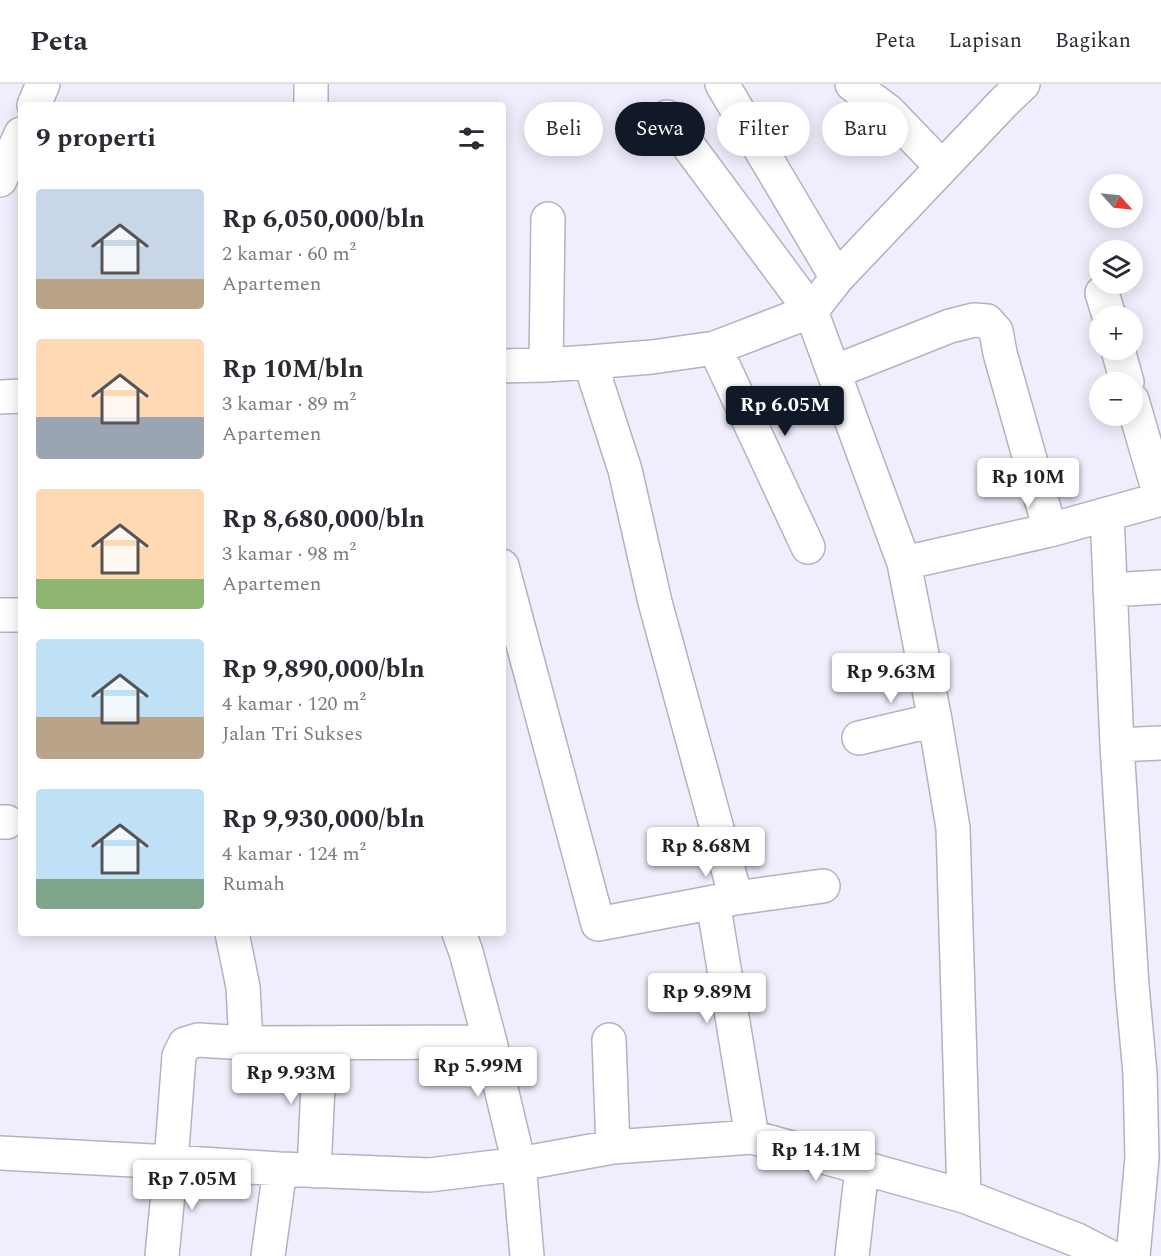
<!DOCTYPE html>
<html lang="id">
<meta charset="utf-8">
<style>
:root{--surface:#fff;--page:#f7f7f7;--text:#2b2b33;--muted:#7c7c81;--line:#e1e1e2;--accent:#111827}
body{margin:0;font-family:Spectral,serif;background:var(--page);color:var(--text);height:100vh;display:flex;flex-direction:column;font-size:22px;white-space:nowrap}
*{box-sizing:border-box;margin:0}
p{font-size:20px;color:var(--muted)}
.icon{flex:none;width:33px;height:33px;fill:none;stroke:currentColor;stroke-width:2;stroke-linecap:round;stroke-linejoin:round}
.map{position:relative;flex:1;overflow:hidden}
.sheet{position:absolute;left:18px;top:18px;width:488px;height:834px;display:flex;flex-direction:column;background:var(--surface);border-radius:6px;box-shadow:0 3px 15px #0003}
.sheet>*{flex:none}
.guide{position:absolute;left:524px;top:18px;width:548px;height:54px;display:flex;gap:12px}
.needle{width:39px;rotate:117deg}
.controls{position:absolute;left:1089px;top:90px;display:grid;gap:12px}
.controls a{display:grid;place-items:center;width:54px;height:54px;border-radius:50%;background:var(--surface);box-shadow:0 3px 15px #0003;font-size:30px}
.price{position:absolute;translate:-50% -51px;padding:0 14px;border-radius:6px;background:#fff;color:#222;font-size:20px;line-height:39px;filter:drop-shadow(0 2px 3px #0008)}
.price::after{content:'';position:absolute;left:50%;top:36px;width:18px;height:14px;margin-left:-9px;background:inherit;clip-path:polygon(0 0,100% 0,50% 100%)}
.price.selected{background:var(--accent);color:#fff}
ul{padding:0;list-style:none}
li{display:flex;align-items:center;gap:18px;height:150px;padding:0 18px}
li span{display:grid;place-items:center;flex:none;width:168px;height:120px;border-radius:6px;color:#555}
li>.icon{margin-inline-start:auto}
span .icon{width:72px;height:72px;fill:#fffc;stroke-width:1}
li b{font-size:26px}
h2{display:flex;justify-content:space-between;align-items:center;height:72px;padding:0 18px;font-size:26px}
.tag{padding:0 21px;border-radius:27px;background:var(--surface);box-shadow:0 3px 15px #0003;font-size:21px;line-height:54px}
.tag.selected{background:var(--accent);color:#fff}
header{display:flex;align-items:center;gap:36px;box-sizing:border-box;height:84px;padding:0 30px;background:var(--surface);border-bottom:2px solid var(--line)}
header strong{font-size:28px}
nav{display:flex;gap:33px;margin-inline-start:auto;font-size:21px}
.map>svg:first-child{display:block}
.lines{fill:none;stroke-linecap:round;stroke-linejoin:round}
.minor-casing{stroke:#b4b2c2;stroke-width:36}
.minor{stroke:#fff;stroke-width:33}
</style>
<header>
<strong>Peta</strong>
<nav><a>Peta</a><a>Lapisan</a><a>Bagikan</a></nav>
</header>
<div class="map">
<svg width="1161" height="1172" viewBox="0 0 1161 1172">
<rect width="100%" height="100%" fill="#f0eefc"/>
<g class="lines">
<g class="minor-casing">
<path id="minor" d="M 722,0 L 837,194
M 852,0 L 888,27 L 942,83
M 34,21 L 43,0
M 311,21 L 311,0
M 667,33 L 811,227 L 904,479 L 935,636 L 953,744 L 964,1112
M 0,96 L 21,50
M 1102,209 L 1109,232
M 715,264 L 808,463
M 1118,266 L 1127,298
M 590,278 L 625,386 L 655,518 L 736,814
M 546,281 L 548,135
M 502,282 L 546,281 L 590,278 L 652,273 L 715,264 L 811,227 L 837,194 L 1004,18 L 1023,0
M 834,288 L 950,242 L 974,236 L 987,237 L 996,247 L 1000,269 L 1050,446
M 0,313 L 21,312
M 1132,316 L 1161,415
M 1107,430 L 1117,661 L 1132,902 L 1140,989 L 1142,1074 L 1133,1172
M 904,479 L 1050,446 L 1161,415
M 502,482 L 598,840 L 736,814 L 823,802
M 1110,506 L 1161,503
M 0,531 L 21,531
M 859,654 L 935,636
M 1117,661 L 1161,659
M 0,738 L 7,738
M 713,818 L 752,1053
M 232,849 L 243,903 L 246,959
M 459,849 L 466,868 L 490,958 L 519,1080 L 527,1172
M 609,956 L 613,1063
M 0,1069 L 171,1078 L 280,1085 L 429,1091 L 519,1080 L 613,1063 L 752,1053 L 964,1112 L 1077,1156 L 1108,1172
M 314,1087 L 320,959
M 162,1172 L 171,1078 L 179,972 L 185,960 L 198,956 L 246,959 L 490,958
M 268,1172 L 280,1085
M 852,1172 L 862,1084"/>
</g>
<use href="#minor" class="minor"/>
</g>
</svg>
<div class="controls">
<a><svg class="needle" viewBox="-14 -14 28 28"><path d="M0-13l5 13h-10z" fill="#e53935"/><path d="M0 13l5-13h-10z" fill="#7c7c81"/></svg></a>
<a><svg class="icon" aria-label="layers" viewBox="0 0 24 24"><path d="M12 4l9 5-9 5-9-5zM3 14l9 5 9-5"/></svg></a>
<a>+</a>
<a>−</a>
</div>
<b class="price selected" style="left:785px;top:353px">Rp 6.05M</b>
<b class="price" style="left:1028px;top:425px">Rp 10M</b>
<b class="price" style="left:891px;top:620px">Rp 9.63M</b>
<b class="price" style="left:706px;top:794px">Rp 8.68M</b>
<b class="price" style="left:707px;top:940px">Rp 9.89M</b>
<b class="price" style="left:478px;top:1014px">Rp 5.99M</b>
<b class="price" style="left:291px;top:1021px">Rp 9.93M</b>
<b class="price" style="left:816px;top:1098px">Rp 14.1M</b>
<b class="price" style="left:192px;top:1127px">Rp 7.05M</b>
<div class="guide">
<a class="tag">Beli</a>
<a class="tag selected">Sewa</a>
<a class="tag">Filter</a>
<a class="tag">Baru</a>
</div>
<section class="sheet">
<h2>9 properti<svg class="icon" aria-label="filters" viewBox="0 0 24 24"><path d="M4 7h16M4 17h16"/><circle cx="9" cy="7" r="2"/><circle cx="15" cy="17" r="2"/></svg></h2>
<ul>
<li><span style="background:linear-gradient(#c9d6e8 75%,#b9a48a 0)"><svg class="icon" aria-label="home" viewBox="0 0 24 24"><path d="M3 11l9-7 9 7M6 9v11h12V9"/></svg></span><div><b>Rp 6,050,000/bln</b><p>2 kamar · 60 m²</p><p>Apartemen</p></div></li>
<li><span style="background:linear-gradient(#ffd9b3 65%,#9aa5b1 0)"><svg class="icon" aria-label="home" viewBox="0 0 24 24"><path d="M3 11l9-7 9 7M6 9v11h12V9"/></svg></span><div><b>Rp 10M/bln</b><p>3 kamar · 89 m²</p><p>Apartemen</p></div></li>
<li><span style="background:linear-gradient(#ffd9b3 75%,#8fb573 0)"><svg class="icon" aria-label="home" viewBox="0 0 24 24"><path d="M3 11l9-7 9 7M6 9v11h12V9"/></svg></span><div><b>Rp 8,680,000/bln</b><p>3 kamar · 98 m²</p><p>Apartemen</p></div></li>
<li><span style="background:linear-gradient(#bfe0f5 65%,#b9a48a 0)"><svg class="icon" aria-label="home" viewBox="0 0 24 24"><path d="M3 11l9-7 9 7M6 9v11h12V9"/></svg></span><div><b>Rp 9,890,000/bln</b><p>4 kamar · 120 m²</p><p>Jalan Tri Sukses</p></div></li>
<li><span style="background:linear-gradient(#bfe0f5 75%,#7fa58c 0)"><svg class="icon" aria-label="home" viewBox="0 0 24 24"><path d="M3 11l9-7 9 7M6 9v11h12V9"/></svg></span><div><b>Rp 9,930,000/bln</b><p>4 kamar · 124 m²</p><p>Rumah</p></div></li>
</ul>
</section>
</div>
